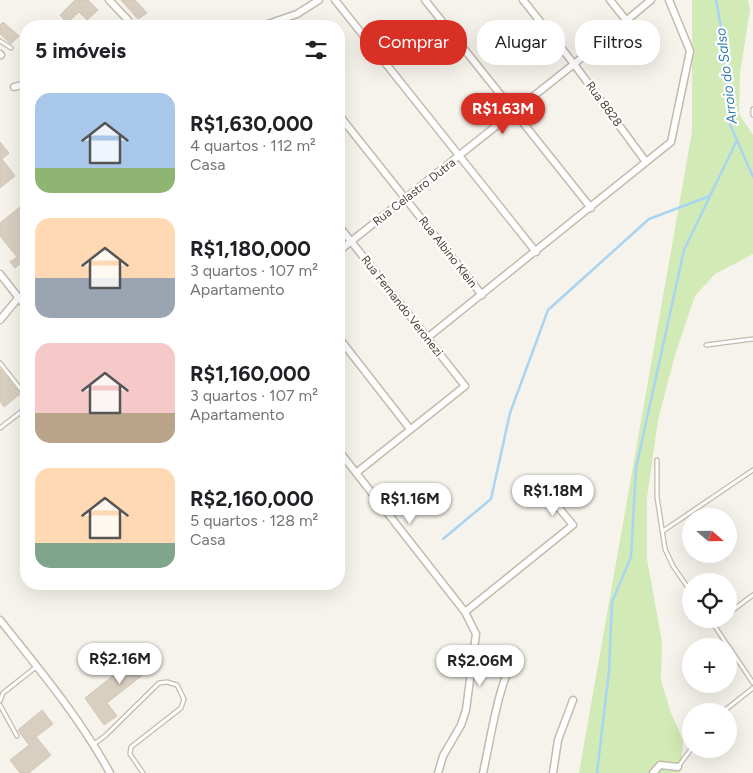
<!DOCTYPE html>
<html lang="pt">
<meta charset="utf-8">
<style>
:root{--surface:#fff;--page:#f6f6f6;--text:#202124;--muted:#757577;--accent:#d93025}
body{margin:0;font-family:Figtree,sans-serif;background:var(--page);color:var(--text);height:100vh;display:flex;flex-direction:column;font-size:19px;white-space:nowrap}
*{box-sizing:border-box;margin:0}
p{font-size:16px;color:var(--muted)}
.icon{flex:none;width:28px;height:28px;fill:none;stroke:currentColor;stroke-width:2;stroke-linecap:round;stroke-linejoin:round}
.map{position:relative;flex:1;overflow:hidden}
.details{position:absolute;left:20px;top:20px;width:325px;height:570px;display:flex;flex-direction:column;background:var(--surface);border-radius:20px;box-shadow:0 5px 20px #0002}
.details>*{flex:none}
.top-card{position:absolute;left:360px;top:20px;width:318px;height:45px;display:flex;gap:10px}
.needle{width:32px;rotate:110deg}
.buttons{position:absolute;left:682px;top:508px;display:grid;gap:10px}
.buttons a{display:grid;place-items:center;width:55px;height:55px;border-radius:50%;background:var(--surface);box-shadow:0 5px 20px #0002;font-size:25px}
.price{position:absolute;translate:-50% -42px;padding:0 11px;border-radius:18px;background:#fff;color:#222;font-size:16px;line-height:32px;filter:drop-shadow(0 1px 2px #0008)}
.price::after{content:'';position:absolute;left:50%;top:30px;width:15px;height:11px;margin-left:-8px;background:inherit;clip-path:polygon(0 0,100% 0,50% 100%)}
.price.active{background:var(--accent);color:#fff}
ul{padding:0;list-style:none}
li{display:flex;align-items:center;gap:15px;height:125px;padding:0 15px}
li span{display:grid;place-items:center;flex:none;width:140px;height:100px;border-radius:15px;color:#555}
li>.icon{margin-inline-start:auto}
span .icon{width:60px;height:60px;fill:#fffc;stroke-width:1}
li b{font-size:21px}
h2{display:flex;justify-content:space-between;align-items:center;height:60px;padding:0 15px;font-size:21px}
.pill{padding:0 18px;border-radius:20px;background:var(--surface);box-shadow:0 5px 20px #0002;font-size:18px;line-height:45px}
.pill.active{background:var(--accent);color:#fff}
.map>svg:first-child{display:block}
.green{fill:#d2eab5}
.lines{fill:none;stroke-linecap:round;stroke-linejoin:round}
.stream{stroke:#a9d4f2;stroke-width:2.5}
.building{fill:#d8cfc1;stroke:#d3c7b4}
.lane-casing{stroke:#c2bbae;stroke-width:5.5}
.street-casing{stroke:#c2bbae;stroke-width:9}
.lane{stroke:#fff;stroke-width:3}
.street{stroke:#fff;stroke-width:6}
.labels{text-anchor:middle;stroke-width:4.5;stroke-linejoin:round;paint-order:stroke}
.street-label{font-size:12px;fill:#4b4439;stroke:#fff}
.water-label{font-size:14px;font-style:italic;fill:#2e7ab2;stroke:#fff}
</style>
<div class="map">
<svg width="753" height="773" viewBox="0 0 753 773">
<rect width="100%" height="100%" fill="#f6f3ec"/>
<path class="green" d="M 692,0 L 748,0 L 750,10 L 740,73 L 739,114 L 753,135 L 753,254 L 715,274 L 695,296 L 675,355 L 658,420 L 647,498 L 647,559 L 662,642 L 661,680 L 671,713 L 683,740 L 681,770 L 679,773 L 579,773 L 692,132 Z"/>
<g class="lines">
<path class="stream" d="M 716,0 L 724,43 L 729,122 L 753,177
M 443,539 L 491,499 L 510,413 L 548,310 L 649,219 L 710,196
M 597,773 L 609,671 L 612,602 L 631,557 L 636,468 L 684,250 L 737,140"/>
</g>
<path class="building" d="M 75,0 L 88,0 L 98,10 L 87,20 L 79,12 L 67,23 L 60,15 Z
M 121,0 L 135,0 L 147,13 L 138,19 Z
M 3,22 L 19,36 L 11,44 L 0,34 L 0,25 Z
M 0,142 L 9,153 L 2,159 L 15,176 L 0,188 Z
M 26,202 L 26,267 L 22,262 L 15,268 L 10,262 L 17,257 L 0,236 L 0,223 Z
M 0,369 L 20,394 L 4,407 L 0,401 Z
M 148,648 L 159,662 L 107,703 L 117,716 L 104,725 L 85,698 Z
M 42,710 L 53,724 L 36,737 L 51,755 L 29,773 L 20,773 L 10,760 L 29,745 L 18,730 Z"/>
<g class="lines">
<g class="lane-casing">
<path id="lane" d="M 0,41 L 11,48
M 753,109 L 753,115
M 706,345 L 753,339
M 0,363 L 26,396
M 0,428 L 26,408
M 657,460 L 657,497 L 665,549 L 673,566 L 691,592
M 663,531 L 753,470
M 729,613 L 753,595
M 710,619 L 728,646
M 714,624 L 721,619
M 729,647 L 753,683
M 0,701 L 3,693 L 36,667
M 0,705 L 17,736
M 724,711 L 753,688
M 94,744 L 105,736 L 159,683 L 167,682 L 177,685 L 184,699 L 181,708 L 131,747 L 130,754 L 143,773
M 678,767 L 691,749"/>
</g>
<g class="street-casing">
<path id="street" d="M 109,0 L 128,20
M 335,0 L 536,252
M 425,0 L 591,208
M 523,0 L 574,64 L 646,162
M 610,0 L 626,20
M 262,26 L 297,14 L 319,0
M 0,54 L 1,55
M 14,87 L 26,84
M 339,115 L 482,295
M 339,226 L 465,386 L 356,473
M 339,251 L 574,64 L 651,0
M 0,274 L 26,307
M 0,320 L 19,297
M 339,338 L 410,429
M 427,338 L 671,142 L 690,51 L 669,0
M 339,451 L 465,612 L 476,634 L 466,710 L 461,725 L 443,756 L 438,773
M 465,612 L 573,525 L 549,496
M 0,620 C 39,669 80,718 110,773
M 483,773 C 492,732 497,690 516,652
M 553,773 L 558,740 L 573,700
M 653,773 L 660,765 L 678,767"/>
</g>
<use href="#lane" class="lane"/>
<use href="#street" class="street"/>
</g>
<g class="labels">
<g class="street-label">
<text transform="translate(604 104) rotate(54)" y="4">Rua 8828</text>
<text transform="translate(414 192) rotate(-38)" y="4">Rua Celastro Dutra</text>
<text transform="translate(448 252) rotate(52)" y="4">Rua Albino Klein</text>
<text transform="translate(402 306) rotate(52)" y="4">Rua Fernando Veronezi</text>
</g>
<g class="water-label">
<text transform="translate(726 76) rotate(-97)" y="5">Arroio do Salso</text>
</g>
</g>
</svg>
<div class="buttons">
<a><svg class="needle" viewBox="-14 -14 28 28"><path d="M0-13l5 13h-10z" fill="#e53935"/><path d="M0 13l5-13h-10z" fill="#757577"/></svg></a>
<a><svg class="icon" aria-label="locate" viewBox="0 0 24 24"><circle cx="12" cy="12" r="6"/><path d="M12 2v4M12 18v4M2 12h4M18 12h4"/></svg></a>
<a>+</a>
<a>−</a>
</div>
<b class="price active" style="left:503px;top:135px">R$1.63M</b>
<b class="price" style="left:553px;top:517px">R$1.18M</b>
<b class="price" style="left:410px;top:525px">R$1.16M</b>
<b class="price" style="left:120px;top:685px">R$2.16M</b>
<b class="price" style="left:480px;top:687px">R$2.06M</b>
<div class="top-card">
<a class="pill active">Comprar</a>
<a class="pill">Alugar</a>
<a class="pill">Filtros</a>
</div>
<section class="details">
<h2>5 imóveis<svg class="icon" aria-label="filters" viewBox="0 0 24 24"><path d="M4 7h16M4 17h16"/><circle cx="9" cy="7" r="2"/><circle cx="15" cy="17" r="2"/></svg></h2>
<ul>
<li><span style="background:linear-gradient(#a9c7e8 75%,#8fb573 0)"><svg class="icon" aria-label="home" viewBox="0 0 24 24"><path d="M3 11l9-7 9 7M6 9v11h12V9"/></svg></span><div><b>R$1,630,000</b><p>4 quartos · 112 m²</p><p>Casa</p></div></li>
<li><span style="background:linear-gradient(#ffd9b3 60%,#9aa5b1 0)"><svg class="icon" aria-label="home" viewBox="0 0 24 24"><path d="M3 11l9-7 9 7M6 9v11h12V9"/></svg></span><div><b>R$1,180,000</b><p>3 quartos · 107 m²</p><p>Apartamento</p></div></li>
<li><span style="background:linear-gradient(#f6c9c9 70%,#b9a48a 0)"><svg class="icon" aria-label="home" viewBox="0 0 24 24"><path d="M3 11l9-7 9 7M6 9v11h12V9"/></svg></span><div><b>R$1,160,000</b><p>3 quartos · 107 m²</p><p>Apartamento</p></div></li>
<li><span style="background:linear-gradient(#ffd9b3 75%,#7fa58c 0)"><svg class="icon" aria-label="home" viewBox="0 0 24 24"><path d="M3 11l9-7 9 7M6 9v11h12V9"/></svg></span><div><b>R$2,160,000</b><p>5 quartos · 128 m²</p><p>Casa</p></div></li>
</ul>
</section>
</div>
